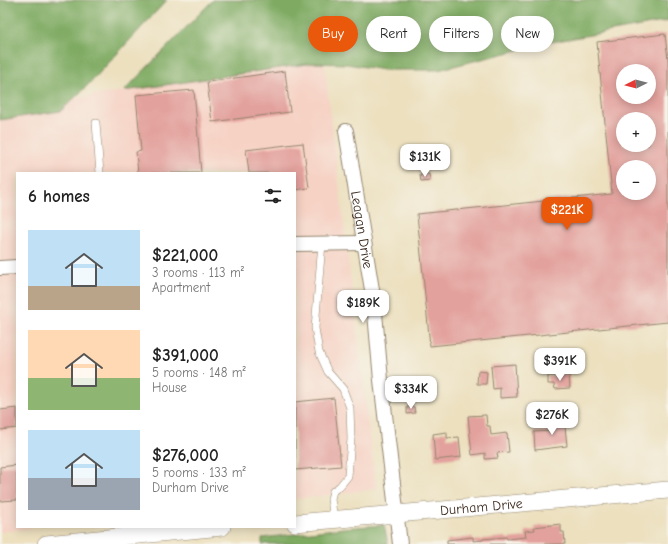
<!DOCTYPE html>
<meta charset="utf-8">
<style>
:root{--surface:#fff;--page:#f2f2f2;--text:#222;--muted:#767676;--accent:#ea580c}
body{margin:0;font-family:"Comic Neue",sans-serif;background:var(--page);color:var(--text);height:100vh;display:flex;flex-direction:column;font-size:15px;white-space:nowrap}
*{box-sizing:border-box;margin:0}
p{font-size:13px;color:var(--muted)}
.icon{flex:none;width:22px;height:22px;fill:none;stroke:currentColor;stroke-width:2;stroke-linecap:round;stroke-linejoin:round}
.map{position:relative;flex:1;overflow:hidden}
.panel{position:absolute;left:16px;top:172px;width:280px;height:356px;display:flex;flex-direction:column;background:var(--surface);border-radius:0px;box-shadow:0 2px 10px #0003}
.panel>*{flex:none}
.guide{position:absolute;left:308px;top:16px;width:300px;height:36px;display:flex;gap:8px}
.needle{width:26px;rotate:264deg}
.tools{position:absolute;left:616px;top:64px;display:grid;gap:8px}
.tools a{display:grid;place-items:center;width:40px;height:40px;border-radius:50%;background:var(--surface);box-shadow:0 2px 10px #0003;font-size:20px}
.price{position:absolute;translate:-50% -34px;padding:0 9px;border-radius:8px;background:#fff;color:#222;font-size:13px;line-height:26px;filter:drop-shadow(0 1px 2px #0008)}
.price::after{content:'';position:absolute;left:50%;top:24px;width:12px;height:9px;margin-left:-6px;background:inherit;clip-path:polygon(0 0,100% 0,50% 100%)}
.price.selected{background:var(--accent);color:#fff}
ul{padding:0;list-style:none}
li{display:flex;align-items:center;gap:12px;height:100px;padding:0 12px}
li span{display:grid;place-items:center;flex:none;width:112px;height:80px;border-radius:0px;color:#555}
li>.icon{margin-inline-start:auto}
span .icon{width:48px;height:48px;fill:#fffc;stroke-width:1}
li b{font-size:17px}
h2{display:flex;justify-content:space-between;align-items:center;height:48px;padding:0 12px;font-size:17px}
.tag{padding:0 14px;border-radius:18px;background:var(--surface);box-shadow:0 2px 10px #0003;font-size:14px;line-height:36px}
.tag.selected{background:var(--accent);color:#fff}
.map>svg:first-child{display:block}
.built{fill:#f6d2c4}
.forest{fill:#7eaa62;stroke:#5c6a40}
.building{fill:#e3a19d;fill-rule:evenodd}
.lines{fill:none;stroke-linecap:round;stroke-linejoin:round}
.service-casing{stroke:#94856e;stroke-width:8}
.minor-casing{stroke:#94856e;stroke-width:16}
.tertiary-casing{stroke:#94856e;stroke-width:18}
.service{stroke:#fff;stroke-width:7}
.minor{stroke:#fff;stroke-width:14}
.tertiary{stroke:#fff;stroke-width:17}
.labels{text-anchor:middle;stroke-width:3;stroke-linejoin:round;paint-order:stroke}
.street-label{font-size:14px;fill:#3b2a1e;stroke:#f7f3e8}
</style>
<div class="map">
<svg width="668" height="544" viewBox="0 0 668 544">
<rect width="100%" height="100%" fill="#f7f3e8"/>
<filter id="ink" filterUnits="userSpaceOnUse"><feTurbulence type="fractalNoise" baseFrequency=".025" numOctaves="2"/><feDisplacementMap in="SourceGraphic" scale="8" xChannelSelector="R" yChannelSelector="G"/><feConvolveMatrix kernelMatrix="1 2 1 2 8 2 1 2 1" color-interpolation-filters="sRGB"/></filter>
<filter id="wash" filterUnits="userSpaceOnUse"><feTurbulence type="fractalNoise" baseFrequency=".012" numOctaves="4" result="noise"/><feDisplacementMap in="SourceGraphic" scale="16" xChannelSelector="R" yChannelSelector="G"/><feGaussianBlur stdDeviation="0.9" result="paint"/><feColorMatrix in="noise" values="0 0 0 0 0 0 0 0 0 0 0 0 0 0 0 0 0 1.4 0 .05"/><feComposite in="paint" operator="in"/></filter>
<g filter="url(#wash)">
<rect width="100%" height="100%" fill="#ece0bf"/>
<path class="built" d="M 324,60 L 376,489 L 295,499 L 295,173 L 17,173 L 17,527 L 43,527 L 0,532 L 0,110 Z"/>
<path class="forest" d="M 0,0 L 167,0 L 90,83 L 61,111 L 0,120 Z
M 213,0 L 668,0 L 668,21 L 546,43 L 438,70 L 384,70 L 347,64 L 314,63 L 124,91 Z
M 384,525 L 388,544 L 262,544 L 262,538 L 343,528 Z"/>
<g id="blocks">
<path class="building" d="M 665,34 L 668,60 L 668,322 L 430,346 L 417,214 L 612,194 L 597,42 ZM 623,71 L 649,71 L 649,97 L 623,97 ZM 623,119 L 649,119 L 649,145 L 623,145 ZM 623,167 L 649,167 L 649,193 L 623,193 Z
M 285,71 L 290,112 L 212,122 L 207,82 Z
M 194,90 L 201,173 L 138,173 L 136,152 L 141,151 L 136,95 Z
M 303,143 L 309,188 L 295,190 L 295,173 L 249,173 L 246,150 Z
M 429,174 L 430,181 L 421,182 L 420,175 Z
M 515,364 L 517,397 L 500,398 L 500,388 L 493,389 L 491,366 Z
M 478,371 L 487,372 L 486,384 L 477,384 Z
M 569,375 L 570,388 L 555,389 L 554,384 L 548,384 L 548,376 Z
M 334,398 L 341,466 L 295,470 L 295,402 Z
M 407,407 L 414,407 L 415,413 L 407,414 Z
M 17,408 L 17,428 L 0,430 L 0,410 Z
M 486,415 L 487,426 L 490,426 L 491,435 L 507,433 L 509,452 L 497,453 L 498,458 L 485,459 L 485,453 L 472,455 L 468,416 Z
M 564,417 L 567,446 L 535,450 L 534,432 L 551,431 L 550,418 Z
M 447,432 L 447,438 L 459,437 L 461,457 L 435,460 L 433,434 Z
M 17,465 L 17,500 L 0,501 L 0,467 Z
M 561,524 L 561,532 L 564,532 L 565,544 L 447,544 L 447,540 L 473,537 L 473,541 L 483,540 L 483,539 L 506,537 L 507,539 L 526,537 L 525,531 L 535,530 L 534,527 Z"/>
</g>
</g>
<g filter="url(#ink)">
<use href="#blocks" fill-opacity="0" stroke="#94856e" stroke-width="1"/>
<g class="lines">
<g class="service-casing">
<path id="service" d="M 96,123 L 100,173
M 322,243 L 315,328 L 319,352 L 328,372 L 343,389 L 350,408 L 351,439 L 348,476 L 340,486 L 333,491 L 331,499 L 334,520"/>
</g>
<g class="minor-casing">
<g id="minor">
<path id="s1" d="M 346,131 L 374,302 L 381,380 L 400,544"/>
<path d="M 295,244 L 364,243"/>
<path d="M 0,268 L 17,267"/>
</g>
</g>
<g class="tertiary-casing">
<g id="tertiary">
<path id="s2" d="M 295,523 L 668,490"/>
<path d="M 46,544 L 222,527"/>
</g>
</g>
<use href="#service" class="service"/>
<use href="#minor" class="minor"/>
<use href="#tertiary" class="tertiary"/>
</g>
</g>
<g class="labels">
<g class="street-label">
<text dy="5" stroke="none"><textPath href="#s1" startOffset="100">Leagan Drive</textPath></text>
<text dy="5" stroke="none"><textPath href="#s2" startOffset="187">Durham Drive</textPath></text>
</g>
</g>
</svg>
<div class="tools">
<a><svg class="needle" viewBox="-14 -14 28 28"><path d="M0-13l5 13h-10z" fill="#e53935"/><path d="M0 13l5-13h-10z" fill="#767676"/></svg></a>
<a>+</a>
<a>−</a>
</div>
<b class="price" style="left:425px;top:178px">$131K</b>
<b class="price selected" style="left:567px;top:231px">$221K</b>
<b class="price" style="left:363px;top:324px">$189K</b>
<b class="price" style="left:560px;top:382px">$391K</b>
<b class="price" style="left:411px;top:410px">$334K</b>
<b class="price" style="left:552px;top:436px">$276K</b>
<div class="guide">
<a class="tag selected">Buy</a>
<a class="tag">Rent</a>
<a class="tag">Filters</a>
<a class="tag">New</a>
</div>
<section class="panel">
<h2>6 homes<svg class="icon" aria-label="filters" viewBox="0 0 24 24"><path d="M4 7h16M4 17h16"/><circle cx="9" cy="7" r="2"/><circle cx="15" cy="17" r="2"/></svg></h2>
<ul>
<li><span style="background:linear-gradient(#bfe0f5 70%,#b9a48a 0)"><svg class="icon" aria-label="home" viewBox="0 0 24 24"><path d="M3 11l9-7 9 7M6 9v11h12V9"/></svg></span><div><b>$221,000</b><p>3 rooms · 113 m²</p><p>Apartment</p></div></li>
<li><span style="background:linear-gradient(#ffd9b3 60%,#8fb573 0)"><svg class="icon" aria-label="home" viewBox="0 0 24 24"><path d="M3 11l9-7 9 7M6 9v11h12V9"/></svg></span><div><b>$391,000</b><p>5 rooms · 148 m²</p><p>House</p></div></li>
<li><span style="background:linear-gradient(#bfe0f5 60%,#9aa5b1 0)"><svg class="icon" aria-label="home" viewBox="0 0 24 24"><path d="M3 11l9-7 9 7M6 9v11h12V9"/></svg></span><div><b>$276,000</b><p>5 rooms · 133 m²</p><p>Durham Drive</p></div></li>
</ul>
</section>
</div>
